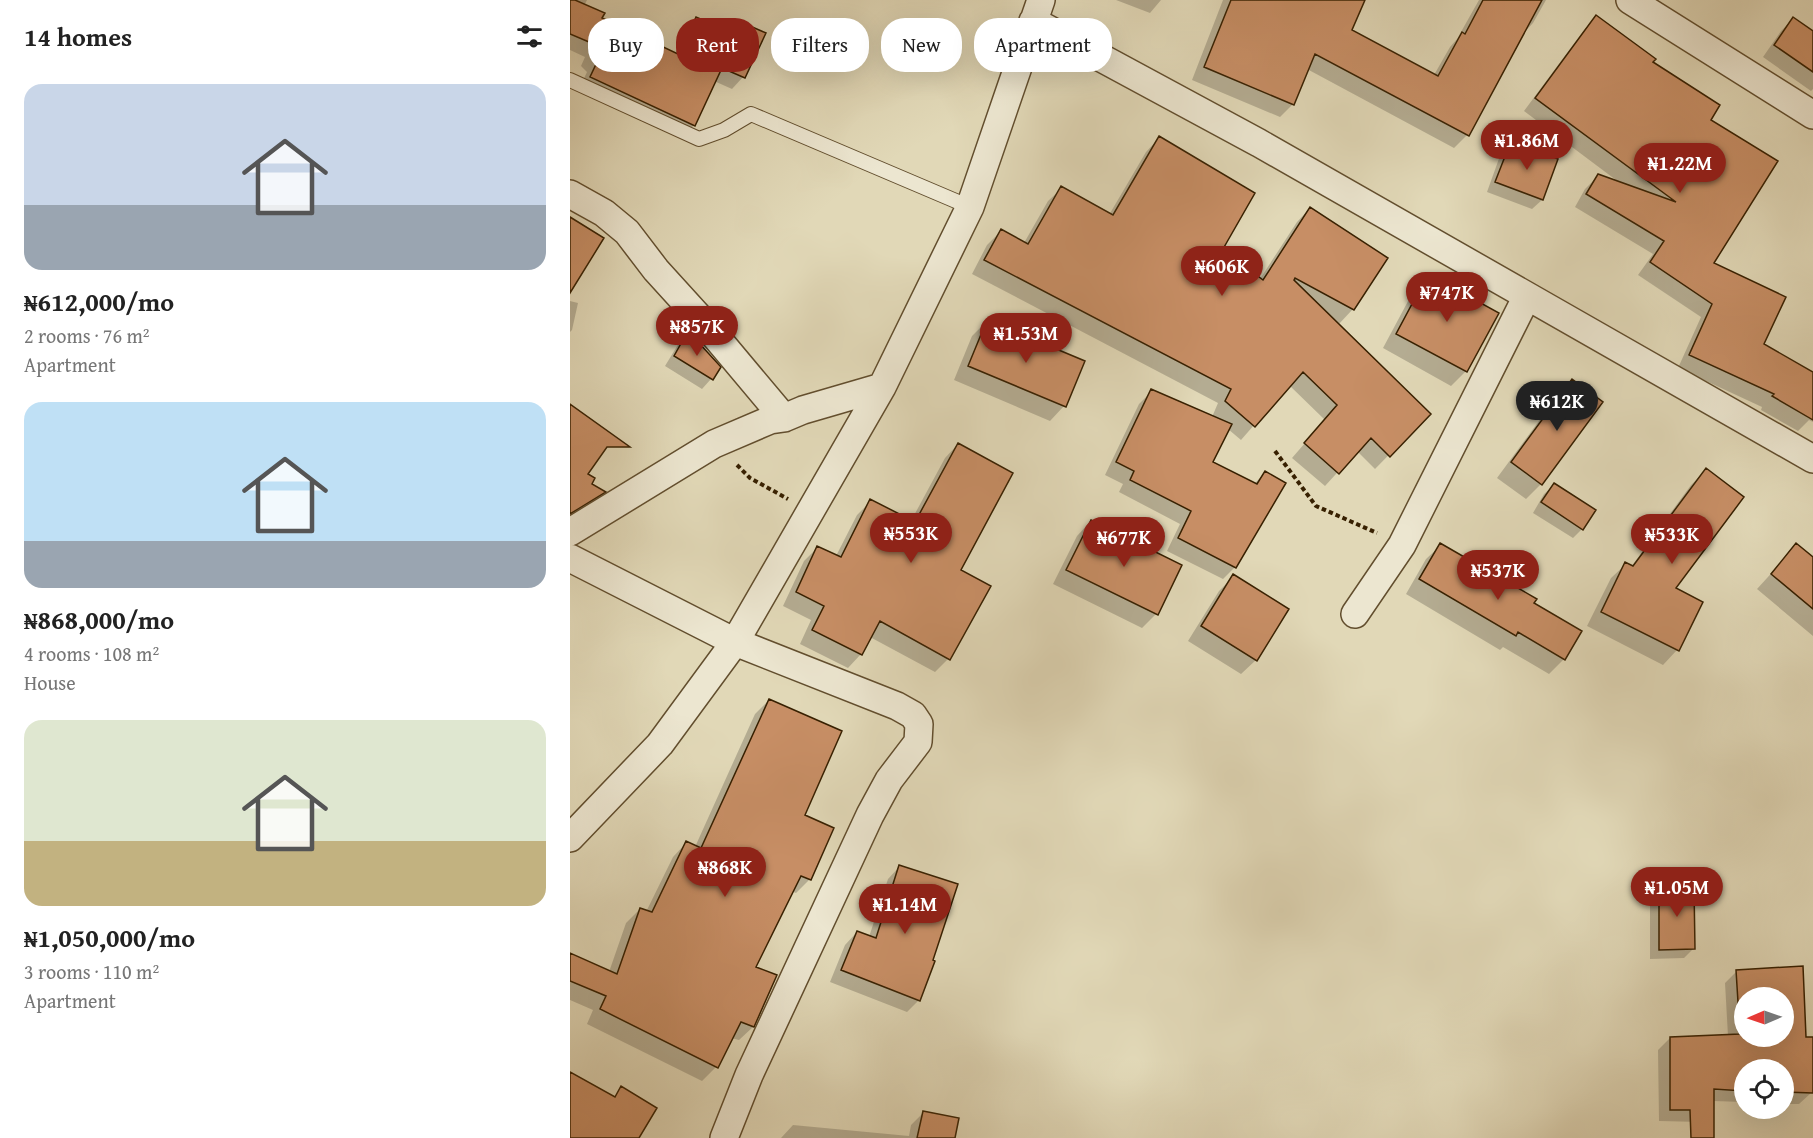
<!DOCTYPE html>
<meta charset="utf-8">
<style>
:root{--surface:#fff;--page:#f6f6f6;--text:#222;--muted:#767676;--accent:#8f2418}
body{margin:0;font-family:"Gentium Book Plus",serif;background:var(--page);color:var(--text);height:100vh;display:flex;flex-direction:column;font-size:22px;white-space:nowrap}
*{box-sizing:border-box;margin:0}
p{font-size:20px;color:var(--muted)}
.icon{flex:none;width:33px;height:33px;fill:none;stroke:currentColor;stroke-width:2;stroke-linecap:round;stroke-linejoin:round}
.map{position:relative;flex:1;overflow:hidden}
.panel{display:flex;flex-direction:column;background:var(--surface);width:570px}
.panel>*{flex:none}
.hud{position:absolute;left:18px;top:18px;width:570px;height:54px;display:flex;gap:12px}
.needle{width:39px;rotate:268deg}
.controls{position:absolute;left:1164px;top:987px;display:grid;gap:12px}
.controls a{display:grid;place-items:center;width:60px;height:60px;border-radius:50%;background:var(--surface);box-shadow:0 6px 24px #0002;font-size:30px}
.price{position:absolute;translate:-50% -51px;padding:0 14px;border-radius:21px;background:var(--accent);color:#fff;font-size:20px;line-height:39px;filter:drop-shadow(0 2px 3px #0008)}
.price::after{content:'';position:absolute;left:50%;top:36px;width:18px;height:14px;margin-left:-9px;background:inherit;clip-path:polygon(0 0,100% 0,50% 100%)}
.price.on{background:#222;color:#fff}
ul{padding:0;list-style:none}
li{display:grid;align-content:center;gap:12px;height:318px;padding:0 24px}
li span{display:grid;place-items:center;height:186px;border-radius:18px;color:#555}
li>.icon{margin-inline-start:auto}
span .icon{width:108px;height:108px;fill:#fffc;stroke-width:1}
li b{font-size:26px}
h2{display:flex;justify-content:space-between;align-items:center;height:72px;padding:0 24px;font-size:26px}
.pill{padding:0 21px;border-radius:24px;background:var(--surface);box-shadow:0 6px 24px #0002;font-size:21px;line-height:54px}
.pill.on{background:var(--accent);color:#fff}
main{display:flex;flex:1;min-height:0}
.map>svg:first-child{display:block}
.shadow{fill:#0003;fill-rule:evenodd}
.building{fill:#c78e65;stroke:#372001;stroke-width:1.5;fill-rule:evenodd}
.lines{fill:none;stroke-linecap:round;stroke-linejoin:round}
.lane-casing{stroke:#624e2e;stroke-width:16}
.street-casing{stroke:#624e2e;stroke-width:30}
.path{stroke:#372001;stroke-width:4;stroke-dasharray:4.5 3;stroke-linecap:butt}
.lane{stroke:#ece6d0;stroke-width:14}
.street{stroke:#ece6d0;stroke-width:27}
</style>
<main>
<section class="panel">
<h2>14 homes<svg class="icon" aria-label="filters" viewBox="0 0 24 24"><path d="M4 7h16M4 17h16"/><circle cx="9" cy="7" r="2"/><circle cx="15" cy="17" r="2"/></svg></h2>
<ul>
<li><span style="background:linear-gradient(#c9d6e8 65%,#9aa5b1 0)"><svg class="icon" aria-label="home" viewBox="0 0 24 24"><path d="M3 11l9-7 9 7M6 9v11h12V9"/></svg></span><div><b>₦612,000/mo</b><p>2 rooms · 76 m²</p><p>Apartment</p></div></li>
<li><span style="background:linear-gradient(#bfe0f5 75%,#9aa5b1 0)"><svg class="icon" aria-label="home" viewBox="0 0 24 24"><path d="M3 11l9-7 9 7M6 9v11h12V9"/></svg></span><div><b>₦868,000/mo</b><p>4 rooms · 108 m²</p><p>House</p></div></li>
<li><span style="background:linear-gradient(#dfe7d0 65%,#c2b280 0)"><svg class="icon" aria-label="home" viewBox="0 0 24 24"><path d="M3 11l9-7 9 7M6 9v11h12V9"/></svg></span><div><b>₦1,050,000/mo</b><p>3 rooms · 110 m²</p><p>Apartment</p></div></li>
</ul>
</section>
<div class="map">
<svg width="1243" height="1138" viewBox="0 0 1243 1138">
<rect width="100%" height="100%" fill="#e1d8b7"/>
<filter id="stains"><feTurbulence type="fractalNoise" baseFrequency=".00333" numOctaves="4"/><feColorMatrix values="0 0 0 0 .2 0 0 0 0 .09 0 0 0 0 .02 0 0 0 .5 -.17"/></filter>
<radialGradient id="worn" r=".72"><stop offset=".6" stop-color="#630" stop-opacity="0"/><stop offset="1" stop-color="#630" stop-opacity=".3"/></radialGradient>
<path class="shadow" d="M 0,0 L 17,0 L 14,6 L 30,19 L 105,54 L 115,31 L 126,19 L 154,31 L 164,21 L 173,77 L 162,89 L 144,81 L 124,125 L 112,137 L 9,89 L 17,72 L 11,66 L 15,57 L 0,50 Z
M 546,0 L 591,0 L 580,13 Z
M 653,0 L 793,0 L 781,30 L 864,75 L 880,47 L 887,39 L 909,0 L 976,0 L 963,23 L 952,35 L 897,135 L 884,148 L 737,69 L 723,104 L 710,117 L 622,80 Z
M 1026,17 L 1081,63 L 1139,120 L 1142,264 L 1192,345 L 1243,374 L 1243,422 L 1239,420 L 1228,431 L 1191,410 L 1192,407 L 1108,368 L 1131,317 L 1068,275 L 1083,254 L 1005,207 L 1015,189 L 1028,176 L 1050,183 L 954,111 L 1014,30 Z
M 1223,19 L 1243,33 L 1243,89 L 1241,91 L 1193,57 L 1211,31 Z
M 589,138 L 651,249 L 690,279 L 727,222 L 740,208 L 816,258 L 783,309 L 768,325 L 859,414 L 805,469 L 787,451 L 755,486 L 722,458 L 755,420 L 719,385 L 671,440 L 658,429 L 641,462 L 684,484 L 695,473 L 665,567 L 653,579 L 597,551 L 610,524 L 549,492 L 553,484 L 535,475 L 569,404 L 582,391 L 642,417 L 648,403 L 402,274 L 417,245 L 431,231 L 454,243 L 478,201 L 492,188 L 539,215 L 576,152 Z
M 941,143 L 986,160 L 972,200 L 962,209 L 917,192 L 931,153 Z
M 858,276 L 896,371 L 881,386 L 813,348 L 844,290 Z
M 0,301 L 8,303 L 2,330 L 0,332 Z
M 417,321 L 494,406 L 480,421 L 384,380 L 402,336 Z
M 118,333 L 149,367 L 141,379 L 132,389 L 95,366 L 109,343 Z
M 1003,381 L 1031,403 L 971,484 L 956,499 L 927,478 L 988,395 Z
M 388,444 L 389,570 L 378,659 L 365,672 L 300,637 L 291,654 L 278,668 L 230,644 L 241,620 L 213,606 L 234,561 L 247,548 L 266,556 L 287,515 L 301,501 L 341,521 L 375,458 Z
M 0,448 L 21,484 L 34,492 L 27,499 L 4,512 L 0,510 Z
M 1136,470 L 1103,588 L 1107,650 L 1093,665 L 1017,626 L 1041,578 L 1056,564 L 1061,567 L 1121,485 Z
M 984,485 L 1012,529 L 1003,538 L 963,513 L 974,494 Z
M 521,521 L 586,614 L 572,628 L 483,584 L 507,536 Z
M 871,545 L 1010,632 L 994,659 L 979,674 L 933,647 L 930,650 L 836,594 L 856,559 Z
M 1227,545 L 1243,558 L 1243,636 L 1187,589 Z
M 664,576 L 686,660 L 671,674 L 618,641 L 649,591 Z
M 199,700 L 233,816 L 240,879 L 226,893 L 221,891 L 184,968 L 199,990 L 183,1027 L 169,1040 L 161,1038 L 146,1067 L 132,1081 L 17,1024 L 23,1010 L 0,1000 L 0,958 L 39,972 L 56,923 L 70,909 L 76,912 L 103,857 L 116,843 L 125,847 L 185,714 Z
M 330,866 L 349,1000 L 337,1012 L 260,982 L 275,945 L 287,932 L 299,937 L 318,879 Z
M 1089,888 L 1123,949 L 1114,958 L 1080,959 L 1080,898 Z
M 1231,968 L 1235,1038 L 1243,1039 L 1241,1093 L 1229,1104 L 1214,1104 L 1214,1070 L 1174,1070 L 1174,1102 L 1143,1101 L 1131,1122 L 1089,1121 L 1088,1050 L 1100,1038 L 1158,1036 L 1155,983 L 1167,971 ZM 1174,998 L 1214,998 L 1214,1036 L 1174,1036 Z
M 353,1113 L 384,1138 L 211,1138 L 223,1125 L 339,1136 L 341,1125 Z"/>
<path class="building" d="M 0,0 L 5,0 L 35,13 L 32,18 L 110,55 L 126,17 L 158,31 L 164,19 L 196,33 L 175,78 L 152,68 L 125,126 L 20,77 L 28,60 L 22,54 L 26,45 L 0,34 Z
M 661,0 L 795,0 L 782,30 L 868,76 L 892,32 L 895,34 L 913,0 L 972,0 L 899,136 L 745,54 L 724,105 L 634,67 Z
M 1026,15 L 1086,59 L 1083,62 L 1150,105 L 1141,120 L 1208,161 L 1144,263 L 1216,297 L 1194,344 L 1243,372 L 1243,420 L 1202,396 L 1204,394 L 1119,355 L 1142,304 L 1080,262 L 1094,241 L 1016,194 L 1028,174 L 1106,202 L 965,98 Z
M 1223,17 L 1243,31 L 1243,72 L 1204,45 Z
M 589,136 L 685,193 L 653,249 L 693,280 L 740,207 L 818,258 L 784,310 L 725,278 L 724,280 L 861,414 L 820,457 L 801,438 L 769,474 L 734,443 L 767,405 L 733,372 L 685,427 L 655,401 L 661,389 L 414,260 L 431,229 L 458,244 L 491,186 L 543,215 Z
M 941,141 L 988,159 L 973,200 L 925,182 Z
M 0,217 L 34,238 L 0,293 Z
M 858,274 L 929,313 L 897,372 L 826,334 Z
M 417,320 L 515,361 L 496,407 L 398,366 Z
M 118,331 L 151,367 L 143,380 L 104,356 Z
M 1002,379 L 1033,402 L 972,485 L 941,462 Z
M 581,389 L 662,424 L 643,462 L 687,484 L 695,471 L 716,483 L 666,568 L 608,538 L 621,511 L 560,480 L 564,471 L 546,462 Z
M 0,404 L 60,447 L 37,447 L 18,474 L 25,478 L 22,484 L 36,492 L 0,514 Z
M 388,443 L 443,473 L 391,570 L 421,586 L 380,660 L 310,621 L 292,655 L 242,630 L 254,606 L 226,592 L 247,546 L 271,557 L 300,499 L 345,522 Z
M 1136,468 L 1174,497 L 1106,588 L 1133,602 L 1109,651 L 1031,612 L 1055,562 L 1063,566 Z
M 984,483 L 1026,510 L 1013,530 L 971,502 Z
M 521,520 L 612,565 L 588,615 L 496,570 Z
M 870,543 L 967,599 L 964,603 L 1012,631 L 995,660 L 948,632 L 946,636 L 849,579 Z
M 1226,543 L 1243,557 L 1243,609 L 1201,574 Z
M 663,574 L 719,609 L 687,661 L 631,626 Z
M 199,699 L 272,731 L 235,815 L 264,828 L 241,880 L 231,876 L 186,967 L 207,975 L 184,1027 L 171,1022 L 148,1068 L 30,1009 L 36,996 L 0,981 L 0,953 L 47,974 L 70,908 L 82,912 L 116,841 L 131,848 Z
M 329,865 L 388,884 L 363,960 L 365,961 L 350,1001 L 271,970 L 287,931 L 306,938 Z
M 1089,887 L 1124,887 L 1125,949 L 1089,950 Z
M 1233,966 L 1236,1037 L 1243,1037 L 1243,1093 L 1214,1092 L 1214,1070 L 1174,1070 L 1174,1091 L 1144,1089 L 1144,1138 L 1121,1138 L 1120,1110 L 1100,1110 L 1100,1037 L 1170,1034 L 1166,970 ZM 1174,998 L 1214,998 L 1214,1036 L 1174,1036 Z
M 0,1072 L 45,1097 L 51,1086 L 87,1108 L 69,1138 L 0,1138 Z
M 353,1111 L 389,1118 L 385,1138 L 347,1138 Z"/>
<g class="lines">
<g class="lane-casing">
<path id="lane" d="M 0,80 L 129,139 L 154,130 L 181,114 L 400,207"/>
</g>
<g class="street-casing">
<path id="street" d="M 1060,0 L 1243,115
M 463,21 L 689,143 L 1243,459
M 0,194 L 34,213 L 57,232 L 86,270 L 136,325 L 214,418
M 0,532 L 144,444 L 200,420 L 214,418 L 233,410 L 312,387
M 0,558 L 165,642 L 327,706 L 343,715 L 349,724 L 348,742 L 319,780 L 300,815 L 179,1075 L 154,1138
M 785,614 L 832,545 L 957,296
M 0,838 L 90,744 L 165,642 L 312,387 L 400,207 L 471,0"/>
</g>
<path class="path" d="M 705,451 L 746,506 L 807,533
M 167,465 L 180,478 L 218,499"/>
<use href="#lane" class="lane"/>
<use href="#street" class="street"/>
</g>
<rect width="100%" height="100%" filter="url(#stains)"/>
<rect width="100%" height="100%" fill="url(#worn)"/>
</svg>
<div class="controls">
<a><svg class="needle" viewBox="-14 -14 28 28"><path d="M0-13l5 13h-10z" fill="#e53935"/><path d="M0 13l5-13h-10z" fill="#767676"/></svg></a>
<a><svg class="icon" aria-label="locate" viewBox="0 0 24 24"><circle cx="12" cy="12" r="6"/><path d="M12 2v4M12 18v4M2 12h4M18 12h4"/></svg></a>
</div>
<b class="price" style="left:957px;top:171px">₦1.86M</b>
<b class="price" style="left:1110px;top:194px">₦1.22M</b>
<b class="price" style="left:652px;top:297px">₦606K</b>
<b class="price" style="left:877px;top:323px">₦747K</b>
<b class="price" style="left:127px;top:357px">₦857K</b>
<b class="price" style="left:456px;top:364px">₦1.53M</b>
<b class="price on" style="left:987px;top:432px">₦612K</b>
<b class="price" style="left:341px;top:564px">₦553K</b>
<b class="price" style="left:1102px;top:565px">₦533K</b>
<b class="price" style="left:554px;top:568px">₦677K</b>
<b class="price" style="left:928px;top:601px">₦537K</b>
<b class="price" style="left:155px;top:898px">₦868K</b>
<b class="price" style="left:1107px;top:918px">₦1.05M</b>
<b class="price" style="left:335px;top:935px">₦1.14M</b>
<div class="hud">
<a class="pill">Buy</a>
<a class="pill on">Rent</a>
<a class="pill">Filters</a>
<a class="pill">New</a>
<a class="pill">Apartment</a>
</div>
</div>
</main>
